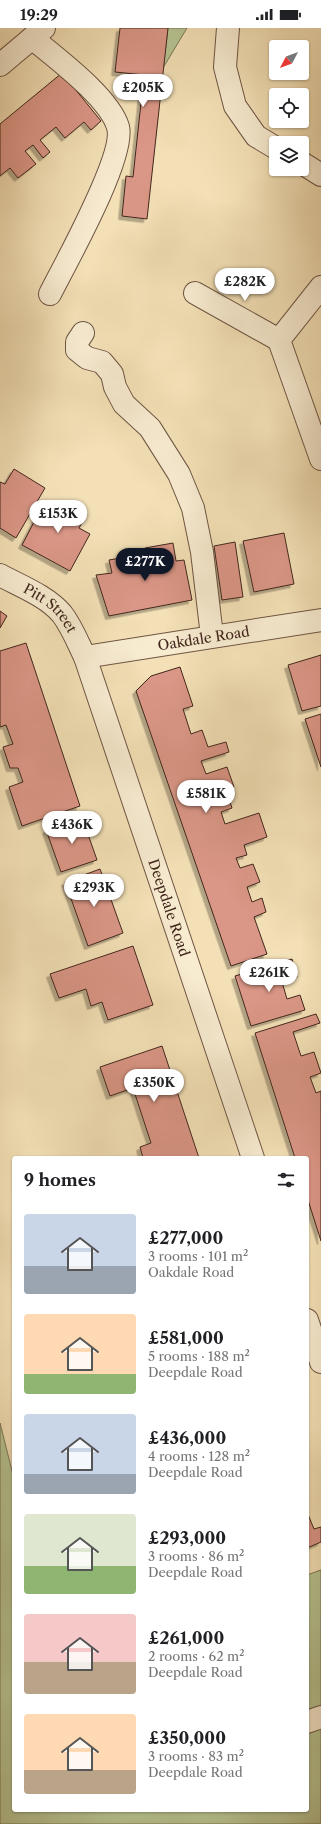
<!DOCTYPE html>
<meta charset="utf-8">
<style>
:root{--surface:#fff;--page:#f2f2f2;--text:#202124;--muted:#757577;--accent:#111827}
body{margin:0;font-family:"Libre Caslon Text",serif;background:var(--page);color:var(--text);height:100vh;display:flex;flex-direction:column;font-size:15px;white-space:nowrap}
*{box-sizing:border-box;margin:0}
p{font-size:13px;color:var(--muted)}
.icon{flex:none;width:22px;height:22px;fill:none;stroke:currentColor;stroke-width:2;stroke-linecap:round;stroke-linejoin:round}
.map{position:relative;flex:1;overflow:hidden}
.drawer{position:absolute;left:12px;top:1128px;width:297px;height:656px;display:flex;flex-direction:column;background:var(--surface);border-radius:4px;box-shadow:0 1px 3px #0004}
.drawer>*{flex:none}
.needle{width:26px;rotate:229deg}
.controls{position:absolute;left:269px;top:12px;display:grid;gap:8px}
.controls a{display:grid;place-items:center;width:40px;height:40px;border-radius:4px;background:var(--surface);box-shadow:0 1px 3px #0004;font-size:20px}
.price{position:absolute;translate:-50% -34px;padding:0 9px;border-radius:14px;background:#fff;color:#222;font-size:13px;line-height:26px;filter:drop-shadow(0 1px 2px #0008)}
.price::after{content:'';position:absolute;left:50%;top:24px;width:12px;height:9px;margin-left:-6px;background:inherit;clip-path:polygon(0 0,100% 0,50% 100%)}
.price.current{background:var(--accent);color:#fff}
ul{padding:0;list-style:none}
li{display:flex;align-items:center;gap:12px;height:100px;padding:0 12px}
li span{display:grid;place-items:center;flex:none;width:112px;height:80px;border-radius:4px;color:#555}
li>.icon{margin-inline-start:auto}
span .icon{width:48px;height:48px;fill:#fffc;stroke-width:1}
li b{font-size:17px}
h2{display:flex;justify-content:space-between;align-items:center;height:48px;padding:0 12px;font-size:17px}
.status{display:flex;justify-content:space-between;align-items:center;height:28px;padding:0 20px;background:var(--surface);direction:ltr}
.status svg{height:11px;fill:currentColor}
.map>svg:first-child{display:block}
.green{fill:#b6c392;stroke:#7c7558}
.building{fill:#da9686;stroke:#42271d;filter:url(#shadow)}
.lines{fill:none;stroke-linecap:round;stroke-linejoin:round}
.minor-casing{stroke:#6e5543;stroke-width:24}
.minor{stroke:#f7ebd0;stroke-width:22}
.labels{text-anchor:middle;stroke-width:4;stroke-linejoin:round;paint-order:stroke}
.street-label{font-size:14px;fill:#42271d;stroke:#f7ebd0}
</style>
<div class="status"><b>19:29</b><svg viewBox="0 0 49 12"><path d="M0 12V9h3v3zM5 12V6h3v6zM10 12V3h3v9zM15 12V0h3v12zM26 1h20v11H26zM47 4h2v5h-2z"/></svg></div>
<div class="map">
<svg width="321" height="1796" viewBox="0 0 321 1796">
<defs>
<filter id="shadow"><feDropShadow dx="-3.5" dy="3.5" stdDeviation="0" flood-color="#0004"/></filter>
</defs>
<rect width="100%" height="100%" fill="#f3e0b6"/>
<filter id="stains"><feTurbulence type="fractalNoise" baseFrequency=".005" numOctaves="4"/><feColorMatrix values="0 0 0 0 .2 0 0 0 0 .09 0 0 0 0 .02 0 0 0 .5 -.17"/></filter>
<radialGradient id="worn" r=".72"><stop offset=".6" stop-color="#630" stop-opacity="0"/><stop offset="1" stop-color="#630" stop-opacity=".3"/></radialGradient>
<path class="green" d="M 168,0 L 187,0 L 163,40 Z
M 0,1395 L 14,1451 L 14,1782 L 307,1782 L 307,1547 L 321,1542 L 321,1796 L 0,1796 Z"/>
<path class="building" d="M 120,0 L 168,0 L 147,191 L 122,188 L 126,148 L 133,149 L 144,47 L 115,44 Z
M 62,45 L 101,93 L 91,102 L 84,94 L 65,110 L 56,99 L 40,112 L 50,124 L 43,130 L 33,117 L 25,123 L 36,136 L 18,150 L 10,140 L 0,148 L 0,96 Z
M 14,441 L 45,460 L 16,510 L 0,500 L 0,454 L 5,456 Z
M 45,473 L 59,480 L 63,473 L 87,486 L 79,500 L 90,506 L 70,543 L 22,517 Z
M 284,505 L 294,556 L 254,564 L 243,513 Z
M 235,514 L 243,569 L 222,572 L 214,518 Z
M 173,515 L 176,533 L 184,532 L 192,572 L 109,588 L 96,547 L 112,545 L 109,532 L 132,528 L 134,538 L 148,535 L 145,520 Z
M 0,583 L 7,588 L 0,600 Z
M 26,615 L 80,778 L 22,798 L 9,759 L 23,754 L 18,740 L 10,740 L 3,719 L 13,716 L 6,697 L 0,699 L 0,623 Z
M 321,627 L 321,678 L 302,683 L 288,637 Z
M 180,639 L 193,678 L 183,681 L 191,706 L 202,702 L 208,719 L 226,714 L 229,724 L 201,733 L 206,746 L 227,739 L 234,759 L 226,762 L 232,780 L 221,784 L 225,796 L 259,785 L 267,809 L 244,817 L 247,827 L 236,830 L 240,840 L 253,836 L 260,854 L 247,859 L 252,874 L 262,870 L 266,884 L 254,889 L 267,926 L 231,938 L 136,663 L 151,648 Z
M 321,686 L 321,739 L 305,691 Z
M 82,789 L 97,832 L 61,844 L 46,802 Z
M 100,841 L 123,905 L 88,918 L 65,854 Z
M 133,918 L 153,977 L 108,992 L 102,974 L 91,978 L 86,961 L 59,970 L 50,946 Z
M 292,931 L 297,949 L 282,954 L 287,971 L 300,967 L 305,982 L 251,998 L 235,948 Z
M 316,986 L 320,995 L 293,1004 L 301,1028 L 314,1024 L 321,1045 L 310,1049 L 316,1065 L 321,1063 L 321,1213 L 307,1169 L 307,1130 L 295,1130 L 255,1005 Z
M 162,1018 L 199,1130 L 143,1130 L 140,1119 L 151,1115 L 133,1060 L 110,1068 L 100,1039 Z
M 307,1484 L 314,1501 L 321,1499 L 321,1514 L 307,1520 Z"/>
<g class="lines">
<g class="minor-casing">
<g id="minor">
<path d="M 228,0 L 225,39 L 235,78 L 256,108 L 276,120"/>
<path d="M 32,10 C 56,30 109,69 118,99 C 126,128 65,236 50,266"/>
<path d="M 0,37 L 44,0"/>
<path d="M 302,135 L 321,147"/>
<path d="M 321,259 L 279,312 L 321,431"/>
<path d="M 195,265 L 279,312"/>
<path d="M 83,305 L 77,314 L 77,322 L 87,330 L 102,334 L 112,346 L 115,359 L 124,376 L 150,400 L 179,446 L 193,480 L 202,524 L 212,608"/>
<path id="s1" d="M 0,547 C 20,558 47,568 62,586 C 72,599 78,615 85,629 L 253,1130"/>
<path id="s2" d="M 85,629 L 321,592"/>
<path d="M 307,1292 L 321,1334"/>
<path d="M 307,1694 L 321,1689"/>
</g>
</g>
<use href="#minor" class="minor"/>
</g>
<g class="labels">
<g class="street-label">
<text dy="5" stroke="none"><textPath href="#s1" startOffset="61">Pitt Street</textPath></text>
<text dy="5" stroke="none"><textPath href="#s2" startOffset="120">Oakdale Road</textPath></text>
<text dy="5" stroke="none"><textPath href="#s1" startOffset="387">Deepdale Road</textPath></text>
</g>
</g>
<rect width="100%" height="100%" filter="url(#stains)"/>
<rect width="100%" height="100%" fill="url(#worn)"/>
</svg>
<div class="controls">
<a><svg class="needle" viewBox="-14 -14 28 28"><path d="M0-13l5 13h-10z" fill="#e53935"/><path d="M0 13l5-13h-10z" fill="#757577"/></svg></a>
<a><svg class="icon" aria-label="locate" viewBox="0 0 24 24"><circle cx="12" cy="12" r="6"/><path d="M12 2v4M12 18v4M2 12h4M18 12h4"/></svg></a>
<a><svg class="icon" aria-label="layers" viewBox="0 0 24 24"><path d="M12 4l9 5-9 5-9-5zM3 14l9 5 9-5"/></svg></a>
</div>
<b class="price" style="left:143px;top:80px">£205K</b>
<b class="price" style="left:245px;top:274px">£282K</b>
<b class="price" style="left:58px;top:506px">£153K</b>
<b class="price current" style="left:145px;top:554px">£277K</b>
<b class="price" style="left:206px;top:786px">£581K</b>
<b class="price" style="left:72px;top:817px">£436K</b>
<b class="price" style="left:94px;top:880px">£293K</b>
<b class="price" style="left:269px;top:965px">£261K</b>
<b class="price" style="left:154px;top:1075px">£350K</b>
<section class="drawer">
<h2>9 homes<svg class="icon" aria-label="filters" viewBox="0 0 24 24"><path d="M4 7h16M4 17h16"/><circle cx="9" cy="7" r="2"/><circle cx="15" cy="17" r="2"/></svg></h2>
<ul>
<li><span style="background:linear-gradient(#c9d6e8 65%,#9aa5b1 0)"><svg class="icon" aria-label="home" viewBox="0 0 24 24"><path d="M3 11l9-7 9 7M6 9v11h12V9"/></svg></span><div><b>£277,000</b><p>3 rooms · 101 m²</p><p>Oakdale Road</p></div></li>
<li><span style="background:linear-gradient(#ffd9b3 75%,#8fb573 0)"><svg class="icon" aria-label="home" viewBox="0 0 24 24"><path d="M3 11l9-7 9 7M6 9v11h12V9"/></svg></span><div><b>£581,000</b><p>5 rooms · 188 m²</p><p>Deepdale Road</p></div></li>
<li><span style="background:linear-gradient(#c9d6e8 75%,#9aa5b1 0)"><svg class="icon" aria-label="home" viewBox="0 0 24 24"><path d="M3 11l9-7 9 7M6 9v11h12V9"/></svg></span><div><b>£436,000</b><p>4 rooms · 128 m²</p><p>Deepdale Road</p></div></li>
<li><span style="background:linear-gradient(#dfe7d0 65%,#8fb573 0)"><svg class="icon" aria-label="home" viewBox="0 0 24 24"><path d="M3 11l9-7 9 7M6 9v11h12V9"/></svg></span><div><b>£293,000</b><p>3 rooms · 86 m²</p><p>Deepdale Road</p></div></li>
<li><span style="background:linear-gradient(#f6c9c9 60%,#b9a48a 0)"><svg class="icon" aria-label="home" viewBox="0 0 24 24"><path d="M3 11l9-7 9 7M6 9v11h12V9"/></svg></span><div><b>£261,000</b><p>2 rooms · 62 m²</p><p>Deepdale Road</p></div></li>
<li><span style="background:linear-gradient(#ffd9b3 70%,#b9a48a 0)"><svg class="icon" aria-label="home" viewBox="0 0 24 24"><path d="M3 11l9-7 9 7M6 9v11h12V9"/></svg></span><div><b>£350,000</b><p>3 rooms · 83 m²</p><p>Deepdale Road</p></div></li>
</ul>
</section>
</div>
